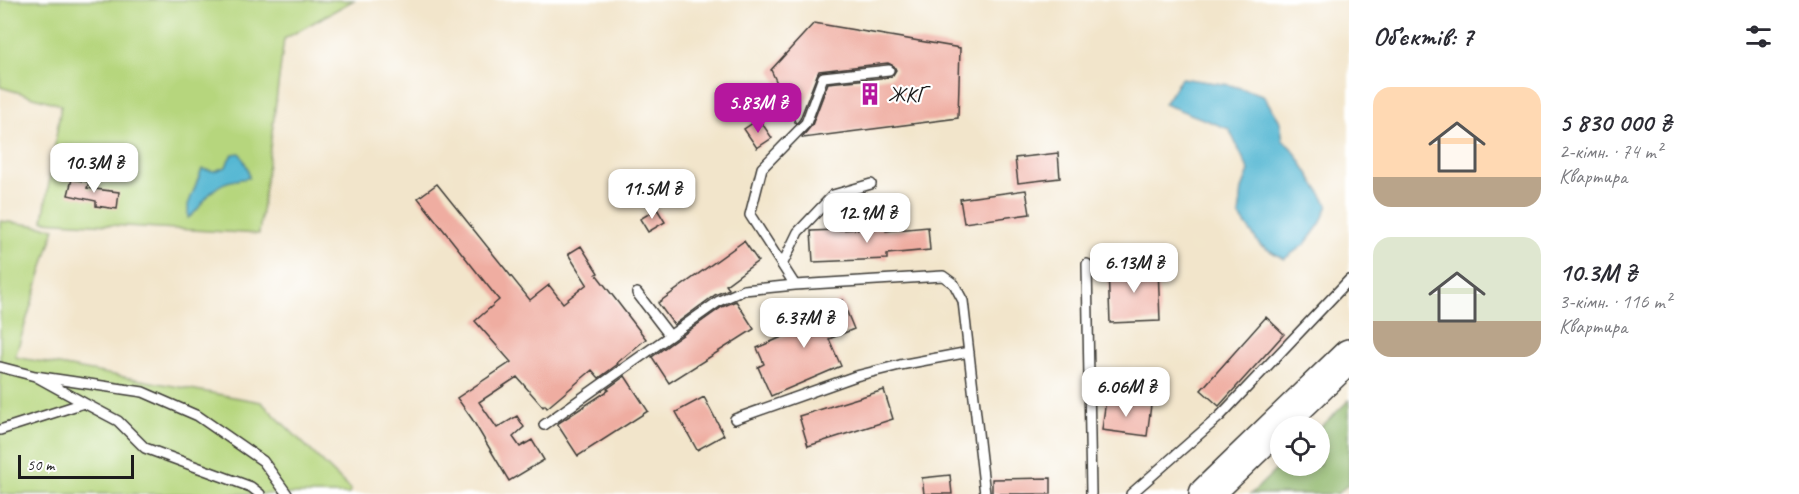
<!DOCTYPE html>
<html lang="uk">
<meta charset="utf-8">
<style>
:root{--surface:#fff;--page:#f7f7f7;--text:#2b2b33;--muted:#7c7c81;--accent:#b5179e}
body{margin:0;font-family:Caveat,sans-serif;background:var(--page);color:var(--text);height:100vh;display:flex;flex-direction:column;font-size:22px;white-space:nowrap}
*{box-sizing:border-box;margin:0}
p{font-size:20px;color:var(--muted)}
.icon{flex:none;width:33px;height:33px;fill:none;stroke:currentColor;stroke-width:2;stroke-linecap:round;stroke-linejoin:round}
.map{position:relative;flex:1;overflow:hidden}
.details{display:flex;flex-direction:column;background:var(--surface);width:450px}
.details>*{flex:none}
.fabs{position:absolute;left:1270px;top:416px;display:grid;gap:12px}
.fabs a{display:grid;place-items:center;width:60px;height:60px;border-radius:50%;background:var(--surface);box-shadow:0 3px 9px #0003;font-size:30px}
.scale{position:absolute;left:18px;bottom:15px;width:116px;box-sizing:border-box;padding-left:6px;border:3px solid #1c1c1c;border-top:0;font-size:16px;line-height:21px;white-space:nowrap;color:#1c1c1c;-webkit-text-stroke:4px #fff;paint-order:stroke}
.price{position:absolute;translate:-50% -51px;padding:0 14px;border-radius:12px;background:#fff;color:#222;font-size:20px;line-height:39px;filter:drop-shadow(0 2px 3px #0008)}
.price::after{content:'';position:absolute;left:50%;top:36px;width:18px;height:14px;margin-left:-9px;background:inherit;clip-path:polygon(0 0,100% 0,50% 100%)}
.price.selected{background:var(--accent);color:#fff}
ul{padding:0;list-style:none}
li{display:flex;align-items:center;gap:18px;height:150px;padding:0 24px}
li span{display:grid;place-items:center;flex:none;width:168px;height:120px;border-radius:18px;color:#555}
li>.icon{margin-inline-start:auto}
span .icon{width:72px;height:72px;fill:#fffc;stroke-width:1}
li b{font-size:26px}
h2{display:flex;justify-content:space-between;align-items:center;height:72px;padding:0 24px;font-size:26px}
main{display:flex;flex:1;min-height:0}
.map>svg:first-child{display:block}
.green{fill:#b6d67d;stroke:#69794c;stroke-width:1.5}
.forest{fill:#90b76c;stroke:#566a44;stroke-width:1.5}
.water{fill:#55b7d3;stroke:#386a78;stroke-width:1.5}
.building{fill:#efada1}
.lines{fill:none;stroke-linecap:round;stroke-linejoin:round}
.lane-casing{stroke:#3c3a36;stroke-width:12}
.highway-casing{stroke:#3c3a36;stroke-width:36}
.lane{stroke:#fff;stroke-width:9}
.highway{stroke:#fff;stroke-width:33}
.labels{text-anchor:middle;stroke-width:4.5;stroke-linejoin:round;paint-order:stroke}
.poi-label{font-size:21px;fill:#1c1c1c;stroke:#fff;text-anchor:start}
</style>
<main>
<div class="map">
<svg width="1349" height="494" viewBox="0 0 1349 494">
<rect width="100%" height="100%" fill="#fff"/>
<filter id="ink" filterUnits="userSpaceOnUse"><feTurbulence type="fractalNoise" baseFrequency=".0167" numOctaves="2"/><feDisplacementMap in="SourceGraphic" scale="12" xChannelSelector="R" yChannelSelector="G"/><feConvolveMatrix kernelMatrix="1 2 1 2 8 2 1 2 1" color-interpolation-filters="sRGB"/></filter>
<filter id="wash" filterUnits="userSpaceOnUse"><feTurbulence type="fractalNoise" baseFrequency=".008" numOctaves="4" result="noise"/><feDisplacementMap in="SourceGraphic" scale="24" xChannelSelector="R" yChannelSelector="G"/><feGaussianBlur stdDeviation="1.35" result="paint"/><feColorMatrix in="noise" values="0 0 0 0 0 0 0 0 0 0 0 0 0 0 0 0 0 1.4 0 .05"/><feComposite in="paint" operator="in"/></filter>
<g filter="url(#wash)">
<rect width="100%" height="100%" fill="#f2e5cb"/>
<path class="green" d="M 0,0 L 354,0 L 284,39 L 259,234 L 43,221 L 61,105 L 0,87 Z
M 0,221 L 55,228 L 15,357 L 261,402 L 351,490 L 349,494 L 0,494 Z"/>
<path class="forest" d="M 1349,400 L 1349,484 L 1337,494 L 1251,494 L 1281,465 L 1320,465 L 1320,428 Z"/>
<path class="water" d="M 1181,78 L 1230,85 L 1263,95 L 1280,121 L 1283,140 L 1294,151 L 1328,205 L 1320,224 L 1305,244 L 1284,259 L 1260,245 L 1239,215 L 1242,189 L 1249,171 L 1229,129 L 1164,104 Z
M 240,153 L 248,169 L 249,178 C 227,181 218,182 204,201 C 198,208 196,213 188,218 L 188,205 L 202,169 L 214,171 L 226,167 L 229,159 L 233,154 Z"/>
<g id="blocks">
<path class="building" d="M 814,23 L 960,48 L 958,118 L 803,138 L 802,137 L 812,125 L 828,83 L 890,77 L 893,75 L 896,70 L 894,66 L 888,63 L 819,71 L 817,75 L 800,119 L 796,124 L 771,70 Z
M 759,119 L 772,138 L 757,148 L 744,129 Z
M 1058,153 L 1060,178 L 1018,183 L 1015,158 Z
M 72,179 L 89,182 L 87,188 L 119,192 L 117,209 L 96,206 L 96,201 L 68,195 Z
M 437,184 L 530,300 L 549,285 L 563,303 L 587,284 L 568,254 L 581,246 L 598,273 L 596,274 L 646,339 L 617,363 L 618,364 L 599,378 L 592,370 L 547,408 L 545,405 L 543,407 L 517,377 L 479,402 L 497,428 L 517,416 L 524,427 L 513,437 L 520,447 L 532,440 L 544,460 L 509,481 L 472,419 L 457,398 L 511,362 L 475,321 L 499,300 L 418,198 Z
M 1026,190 L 1030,214 L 964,223 L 960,199 Z
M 657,209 L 665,222 L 648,232 L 640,219 Z
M 928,227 L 930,250 L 887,254 L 887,259 L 813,262 L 811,231 L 886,228 L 886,231 Z
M 744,241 L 758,261 L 726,285 L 729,289 L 715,295 L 674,325 L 658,303 Z
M 1158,266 L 1160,321 L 1110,323 L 1108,268 Z
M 842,300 L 854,329 L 829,339 L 841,366 L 771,396 L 758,367 L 764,364 L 757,348 L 793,332 L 789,323 Z
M 736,301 L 754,329 L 669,383 L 652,357 L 722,307 Z
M 1266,317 L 1284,334 L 1219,406 L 1201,390 Z
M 625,376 L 648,411 L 578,456 L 557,424 L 609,390 L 607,389 Z
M 884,390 L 893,419 L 808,446 L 799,416 Z
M 704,397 L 724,435 L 697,450 L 676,412 Z
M 1106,399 L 1151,405 L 1147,436 L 1102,430 Z
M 950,475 L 952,494 L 924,494 L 922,478 Z
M 1051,478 L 1051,494 L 992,494 L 992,479 Z"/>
</g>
</g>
<g filter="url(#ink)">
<use href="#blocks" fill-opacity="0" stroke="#3c3a36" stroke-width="1.5"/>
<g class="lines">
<g class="lane-casing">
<path id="lane" d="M 1087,264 L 1091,494
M 782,265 L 798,232 L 833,195 L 871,184
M 795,285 L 750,215 L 762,168 L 806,123 L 823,77 L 889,70
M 637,293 L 670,336
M 0,367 L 35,376 L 84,403
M 35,376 L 143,392 L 198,416 L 263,461 L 287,494
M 735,419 L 856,376 L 900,365 L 969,352
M 544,425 L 719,301 L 744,290 L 795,285 L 943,276 L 954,284 L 963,301 L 985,494
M 0,430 L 84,403 L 118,421 L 145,448 L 251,487 L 260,494
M 1131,494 L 1220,416 L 1349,280"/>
</g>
<g class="highway-casing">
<path id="highway" d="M 1206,494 L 1349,356"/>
</g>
<use href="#lane" class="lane"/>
<use href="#highway" class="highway"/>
</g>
</g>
<defs>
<g id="building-bare" transform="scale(1.8)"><path d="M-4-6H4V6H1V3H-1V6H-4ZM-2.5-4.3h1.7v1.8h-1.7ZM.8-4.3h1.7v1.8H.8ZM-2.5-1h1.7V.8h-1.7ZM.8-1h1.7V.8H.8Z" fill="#b5179e" stroke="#fff" stroke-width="2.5" paint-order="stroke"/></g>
</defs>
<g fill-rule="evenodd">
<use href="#building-bare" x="870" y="94"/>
</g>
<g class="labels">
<g class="poi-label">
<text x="888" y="101">ЖКГ</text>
</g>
</g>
</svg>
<div class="fabs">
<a><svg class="icon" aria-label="locate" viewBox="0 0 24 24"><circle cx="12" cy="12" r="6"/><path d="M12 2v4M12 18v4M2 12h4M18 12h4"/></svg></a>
</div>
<div class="scale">50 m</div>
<b class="price selected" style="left:758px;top:134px">5.83M ₴</b>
<b class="price" style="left:94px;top:194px">10.3M ₴</b>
<b class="price" style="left:652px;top:220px">11.5M ₴</b>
<b class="price" style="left:867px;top:244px">12.9M ₴</b>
<b class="price" style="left:1134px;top:294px">6.13M ₴</b>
<b class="price" style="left:804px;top:349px">6.37M ₴</b>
<b class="price" style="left:1126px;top:418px">6.06M ₴</b>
</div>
<section class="details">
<h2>Об’єктів: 7<svg class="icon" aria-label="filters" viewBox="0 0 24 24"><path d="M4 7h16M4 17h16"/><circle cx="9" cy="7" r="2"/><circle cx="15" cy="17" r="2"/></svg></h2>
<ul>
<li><span style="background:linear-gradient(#ffd9b3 75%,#b9a48a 0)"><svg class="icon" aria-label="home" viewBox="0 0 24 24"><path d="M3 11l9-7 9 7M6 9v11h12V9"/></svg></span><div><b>5 830 000 ₴</b><p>2-кімн. · 74 m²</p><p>Квартира</p></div></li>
<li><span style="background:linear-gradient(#dfe7d0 70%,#b9a48a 0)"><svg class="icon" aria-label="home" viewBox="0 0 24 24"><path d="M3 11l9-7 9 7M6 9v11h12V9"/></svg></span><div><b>10.3M ₴</b><p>3-кімн. · 116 m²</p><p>Квартира</p></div></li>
</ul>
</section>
</main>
